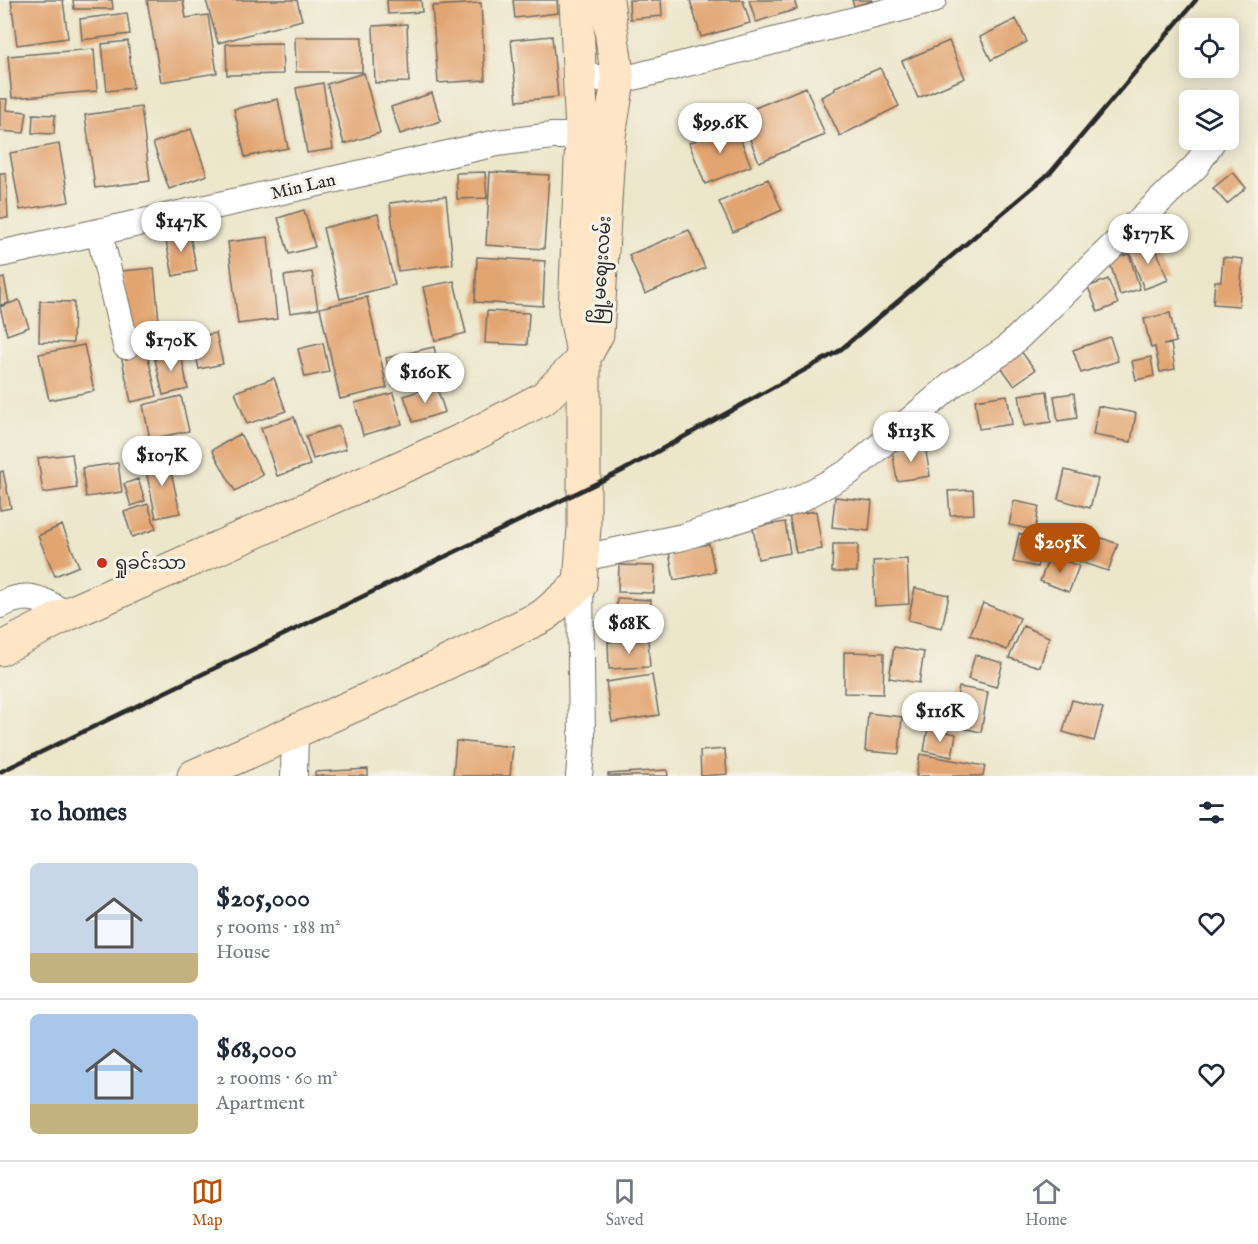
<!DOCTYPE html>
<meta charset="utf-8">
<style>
:root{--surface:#fff;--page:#f6f6f7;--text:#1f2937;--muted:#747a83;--line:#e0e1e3;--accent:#b45309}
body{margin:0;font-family:"IM FELL English","Noto Sans Myanmar",serif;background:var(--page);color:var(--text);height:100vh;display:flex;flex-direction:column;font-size:22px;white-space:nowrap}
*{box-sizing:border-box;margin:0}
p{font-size:20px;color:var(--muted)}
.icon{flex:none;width:33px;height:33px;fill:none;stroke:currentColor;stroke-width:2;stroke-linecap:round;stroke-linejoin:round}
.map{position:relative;height:776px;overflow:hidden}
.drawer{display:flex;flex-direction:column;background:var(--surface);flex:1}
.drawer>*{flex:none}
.controls{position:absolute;left:1179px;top:18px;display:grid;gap:12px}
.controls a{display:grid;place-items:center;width:60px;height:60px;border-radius:9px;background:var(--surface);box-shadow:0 3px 15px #0003;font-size:30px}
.price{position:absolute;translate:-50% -51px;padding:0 14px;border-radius:21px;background:#fff;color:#222;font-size:20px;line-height:39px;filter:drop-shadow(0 2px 3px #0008)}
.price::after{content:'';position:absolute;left:50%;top:36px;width:18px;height:14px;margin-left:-9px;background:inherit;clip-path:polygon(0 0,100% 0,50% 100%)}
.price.on{background:var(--accent);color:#fff}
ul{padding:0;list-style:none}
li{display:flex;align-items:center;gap:18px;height:150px;padding:0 30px}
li+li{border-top:2px solid var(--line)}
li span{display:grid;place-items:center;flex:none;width:168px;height:120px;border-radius:9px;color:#555}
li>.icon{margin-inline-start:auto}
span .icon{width:72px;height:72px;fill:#fffc;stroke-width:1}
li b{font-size:26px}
h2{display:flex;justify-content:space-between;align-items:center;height:72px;padding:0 30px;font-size:26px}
.tabs{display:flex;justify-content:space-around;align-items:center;height:84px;border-top:2px solid var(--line);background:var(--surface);font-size:16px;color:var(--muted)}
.tabs a{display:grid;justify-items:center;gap:3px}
.tabs .on{color:var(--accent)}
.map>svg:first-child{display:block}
.building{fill:#e2a471}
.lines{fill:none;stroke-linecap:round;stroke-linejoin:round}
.street-casing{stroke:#6f6c63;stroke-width:28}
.secondary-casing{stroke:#6f6c63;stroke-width:35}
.street{stroke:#fff;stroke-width:26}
.secondary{stroke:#fde5c5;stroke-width:33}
.rail{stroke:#2b2b2b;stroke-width:4.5}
.poi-dot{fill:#c8321e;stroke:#f7f3e8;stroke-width:2}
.labels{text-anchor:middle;stroke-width:6;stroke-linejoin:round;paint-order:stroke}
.street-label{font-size:18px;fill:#2b2b2b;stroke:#f7f3e8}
.poi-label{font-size:18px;fill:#2b2b2b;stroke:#f7f3e8;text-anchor:start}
</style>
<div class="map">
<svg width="1258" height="776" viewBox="0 0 1258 776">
<rect width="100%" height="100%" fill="#f7f3e8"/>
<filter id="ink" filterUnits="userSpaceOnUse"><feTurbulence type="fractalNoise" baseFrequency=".0167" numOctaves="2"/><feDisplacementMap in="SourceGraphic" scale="12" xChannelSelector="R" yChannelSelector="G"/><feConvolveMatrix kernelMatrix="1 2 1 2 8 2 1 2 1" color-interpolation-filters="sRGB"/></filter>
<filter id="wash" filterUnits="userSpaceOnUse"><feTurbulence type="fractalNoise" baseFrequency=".008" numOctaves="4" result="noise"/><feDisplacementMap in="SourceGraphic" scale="24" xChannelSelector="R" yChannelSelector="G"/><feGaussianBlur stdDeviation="1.35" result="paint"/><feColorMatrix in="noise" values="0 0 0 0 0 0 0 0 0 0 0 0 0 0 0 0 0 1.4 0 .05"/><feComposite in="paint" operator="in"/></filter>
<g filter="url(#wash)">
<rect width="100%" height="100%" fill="#ece6ca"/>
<g id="blocks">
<path class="building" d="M 11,0 L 63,0 L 68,38 L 17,45 Z
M 73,0 L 112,0 L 113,9 L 74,9 Z
M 147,0 L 183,0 L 186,18 L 208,15 L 217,73 L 161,82 Z
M 206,0 L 297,0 L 302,20 L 218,43 Z
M 387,0 L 421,0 L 422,12 L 388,14 Z
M 513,0 L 557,0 L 558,13 L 515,18 Z
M 629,0 L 661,0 L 662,16 L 630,19 Z
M 690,0 L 743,0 L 750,23 L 701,37 Z
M 749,0 L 794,0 L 797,9 L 756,22 Z
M 852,0 L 872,0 L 872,1 L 854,6 Z
M 481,3 L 485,80 L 438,83 L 432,6 Z
M 127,13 L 130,34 L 82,40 L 80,19 Z
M 1016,19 L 1027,42 L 991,60 L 980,37 Z
M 407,24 L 409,82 L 375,83 L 373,26 Z
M 552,36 L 558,97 L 517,101 L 511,40 Z
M 295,37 L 362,37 L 362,72 L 296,72 Z
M 128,41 L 133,88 L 107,91 L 102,44 Z
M 949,41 L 965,78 L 918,98 L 902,61 Z
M 282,43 L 283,74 L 227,75 L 226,44 Z
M 94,49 L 97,91 L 12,98 L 8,56 Z
M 880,68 L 899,106 L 840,136 L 821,97 L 835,90 L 835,87 Z
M 364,73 L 380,133 L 344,144 L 327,84 Z
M 323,83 L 333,149 L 307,153 L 296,88 Z
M 806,87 L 825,135 L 759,162 L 740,114 Z
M 432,93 L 441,121 L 400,134 L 391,107 Z
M 0,99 L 7,99 L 6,110 L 27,112 L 24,133 L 0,131 Z
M 278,99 L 288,148 L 245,157 L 234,109 Z
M 141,107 L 150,181 L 95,188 L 85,115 Z
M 33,114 L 55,115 L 54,134 L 32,133 Z
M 735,125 L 751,166 L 705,184 L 689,143 Z
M 191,129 L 207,175 L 169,189 L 153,143 Z
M 59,144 L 69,202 L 20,210 L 10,153 Z
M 485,172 L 487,198 L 457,199 L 456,173 Z
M 490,172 L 549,175 L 544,249 L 486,245 Z
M 1233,172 L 1246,188 L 1227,204 L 1213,188 Z
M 0,173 L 6,173 L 8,218 L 0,218 Z
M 768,179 L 782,210 L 733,232 L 719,202 Z
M 446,196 L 453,264 L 398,271 L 390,203 Z
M 304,210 L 315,247 L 289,254 L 278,218 Z
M 378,214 L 395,285 L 340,299 L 323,228 Z
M 689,230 L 705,268 L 645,294 L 629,255 Z
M 189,231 L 197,271 L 173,276 L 165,236 Z
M 268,237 L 277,319 L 238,324 L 228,242 Z
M 1153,241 L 1168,280 L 1144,289 L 1129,250 Z
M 1129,254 L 1140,289 L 1120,295 L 1109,260 Z
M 477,257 L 545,261 L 543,306 L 475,302 Z
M 1223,257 L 1243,259 L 1239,306 L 1213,304 L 1215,281 L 1221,281 Z
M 154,268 L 160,332 L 128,334 L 122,271 Z
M 312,272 L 318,309 L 290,313 L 284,276 Z
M 4,278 L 9,303 L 0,305 L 0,279 Z
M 1108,279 L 1118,304 L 1098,312 L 1088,287 Z
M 454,281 L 466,333 L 435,341 L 423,287 Z
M 367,297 L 387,388 L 340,399 L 320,308 Z
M 19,300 L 29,327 L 7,335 L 0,307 Z
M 40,301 L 74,302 L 73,343 L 39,342 Z
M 487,311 L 529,313 L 527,345 L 485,343 Z
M 1170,313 L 1176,342 L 1163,345 L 1171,344 L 1175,369 L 1160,372 L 1155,347 L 1151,348 L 1144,319 Z
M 216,333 L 223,364 L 199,369 L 192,338 Z
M 1110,337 L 1118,361 L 1081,373 L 1073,350 Z
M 323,343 L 329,372 L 305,377 L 298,349 Z
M 84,345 L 94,391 L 49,400 L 39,354 Z
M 434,347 L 440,375 L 392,385 L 386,358 Z
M 1018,347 L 1035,370 L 1014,385 L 998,363 Z
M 146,349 L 157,396 L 131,402 L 121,355 Z
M 180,350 L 188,389 L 163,395 L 154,355 Z
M 1151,357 L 1154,376 L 1136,380 L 1132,361 Z
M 274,378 L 286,411 L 247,424 L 235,392 Z
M 436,385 L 445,412 L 413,422 L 404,396 Z
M 1047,391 L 1051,422 L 1024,426 L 1019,395 Z
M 393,393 L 402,424 L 363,435 L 355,403 Z
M 1074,393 L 1077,418 L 1058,421 L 1054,396 Z
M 1007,395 L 1012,424 L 979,429 L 975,400 Z
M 181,396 L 189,431 L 150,439 L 143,405 Z
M 1098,406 L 1136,413 L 1131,442 L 1093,435 Z
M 294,417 L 310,465 L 277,476 L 261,428 Z
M 339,426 L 346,449 L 313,459 L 306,436 Z
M 240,434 L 263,475 L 235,491 L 212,450 Z
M 925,446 L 930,476 L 897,481 L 892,450 Z
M 72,454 L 77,488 L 43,493 L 38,458 Z
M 168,457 L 180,513 L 156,518 L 144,461 Z
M 118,463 L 122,492 L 86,497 L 82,468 Z
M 1065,470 L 1098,479 L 1090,508 L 1058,499 Z
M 3,471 L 11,508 L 0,510 L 0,472 Z
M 138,479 L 145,501 L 131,506 L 124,484 Z
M 973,490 L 974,514 L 950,515 L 948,491 Z
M 835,497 L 872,501 L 869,531 L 832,527 Z
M 1014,501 L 1039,506 L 1035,530 L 1009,525 Z
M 148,504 L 156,529 L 132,537 L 124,512 Z
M 816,511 L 822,549 L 796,553 L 789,515 Z
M 785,522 L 790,553 L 758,559 L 753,527 Z
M 62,525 L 79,566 L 55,576 L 38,536 Z
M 1019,533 L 1043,543 L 1037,567 L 1013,562 Z
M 1088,533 L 1118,544 L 1108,571 L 1078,561 Z
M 709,544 L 715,572 L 674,580 L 669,552 Z
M 833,544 L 858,544 L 857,572 L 832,572 Z
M 1050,555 L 1079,566 L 1069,592 L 1040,581 Z
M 907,559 L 909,604 L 875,606 L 873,561 Z
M 619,565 L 655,566 L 654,593 L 618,592 Z
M 915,588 L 949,595 L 942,628 L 908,620 Z
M 617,598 L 651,600 L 650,632 L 616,630 Z
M 983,603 L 1020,618 L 1007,650 L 970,635 Z
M 1023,626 L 1049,637 L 1040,667 L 1009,658 Z
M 648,640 L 650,667 L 609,669 L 608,642 Z
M 894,647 L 924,652 L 919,683 L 889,678 Z
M 844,652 L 884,653 L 883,694 L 844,693 Z
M 975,655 L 1003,663 L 996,687 L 968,679 Z
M 652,675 L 659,715 L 612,722 L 606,682 Z
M 959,687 L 988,692 L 981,732 L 952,726 Z
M 1072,700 L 1103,708 L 1094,741 L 1063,732 Z
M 868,713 L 902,717 L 899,754 L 865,751 Z
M 928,728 L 956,734 L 952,757 L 924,751 Z
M 456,741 L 513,747 L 510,776 L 453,776 Z
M 725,749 L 727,774 L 701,776 L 700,751 Z
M 920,754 L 985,766 L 983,776 L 916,776 Z
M 368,769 L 368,776 L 315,776 L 315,772 Z
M 667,770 L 668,776 L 608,776 L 608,774 Z"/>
</g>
</g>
<g filter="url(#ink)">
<use href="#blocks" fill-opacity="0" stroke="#6f6c63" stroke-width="1.5"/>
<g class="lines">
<g class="street-casing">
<path id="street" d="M 579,75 L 618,81 L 933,0
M 99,232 L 126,346
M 0,254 L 497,143 L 552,136 L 600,136
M 582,558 L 683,537 L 798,500 L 849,472 L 953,384 L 1005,350 L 1196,166 L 1213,140
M 0,605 C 28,591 41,598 66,615
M 294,776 L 295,730
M 579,776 L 582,741 L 580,584"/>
</g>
<g class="secondary-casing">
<path id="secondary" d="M 0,649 L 66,615 L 465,439 L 544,398 L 584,358 L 597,334 L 609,136 L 618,81 L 607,0
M 194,776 L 407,682 L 543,616 L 580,584 L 584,527 L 584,358 L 575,312 L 582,135 L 576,0"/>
</g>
<use href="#street" class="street"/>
<use href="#secondary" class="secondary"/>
<path class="rail" d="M 0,772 L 622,471 L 839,351 L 1051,172 L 1196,0"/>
</g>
</g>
<circle class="poi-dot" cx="102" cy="563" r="6"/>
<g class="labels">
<g class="street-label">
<text transform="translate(303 186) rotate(-13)" y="6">Min Lan</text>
<text transform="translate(601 270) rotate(-86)" y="6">မြို့မဈေးလမ်း</text>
</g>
<g class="poi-label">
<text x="114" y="569">ရှုခင်းသာ</text>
</g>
</g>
</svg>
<div class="controls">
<a><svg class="icon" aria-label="locate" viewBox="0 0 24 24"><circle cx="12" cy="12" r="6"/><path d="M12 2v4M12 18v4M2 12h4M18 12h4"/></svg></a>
<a><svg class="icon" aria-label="layers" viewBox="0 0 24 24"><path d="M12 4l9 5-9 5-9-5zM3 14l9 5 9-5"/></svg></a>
</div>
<b class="price" style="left:720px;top:154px">$99.6K</b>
<b class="price" style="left:181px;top:253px">$147K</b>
<b class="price" style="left:1148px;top:265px">$177K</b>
<b class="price" style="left:171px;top:372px">$170K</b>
<b class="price" style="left:425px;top:404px">$160K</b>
<b class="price" style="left:911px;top:463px">$113K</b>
<b class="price" style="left:162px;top:487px">$107K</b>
<b class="price on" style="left:1060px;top:574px">$205K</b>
<b class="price" style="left:629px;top:655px">$68K</b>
<b class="price" style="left:940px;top:743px">$116K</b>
</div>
<section class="drawer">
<h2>10 homes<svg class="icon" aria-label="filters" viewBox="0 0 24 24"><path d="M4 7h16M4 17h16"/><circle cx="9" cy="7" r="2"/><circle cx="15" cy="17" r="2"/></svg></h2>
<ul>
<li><span style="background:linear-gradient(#c9d6e8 75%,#c2b280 0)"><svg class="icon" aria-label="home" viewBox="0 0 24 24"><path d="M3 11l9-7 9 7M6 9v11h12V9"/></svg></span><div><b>$205,000</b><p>5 rooms · 188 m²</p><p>House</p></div><svg class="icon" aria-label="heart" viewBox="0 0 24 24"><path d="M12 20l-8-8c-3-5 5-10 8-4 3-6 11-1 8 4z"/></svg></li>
<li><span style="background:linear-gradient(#a9c7e8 75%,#c2b280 0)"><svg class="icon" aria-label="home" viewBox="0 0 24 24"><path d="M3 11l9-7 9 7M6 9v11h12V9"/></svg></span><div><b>$68,000</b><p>2 rooms · 60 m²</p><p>Apartment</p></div><svg class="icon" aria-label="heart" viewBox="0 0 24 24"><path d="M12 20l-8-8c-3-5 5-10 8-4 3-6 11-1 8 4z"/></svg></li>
</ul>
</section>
<nav class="tabs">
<a class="on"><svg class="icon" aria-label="map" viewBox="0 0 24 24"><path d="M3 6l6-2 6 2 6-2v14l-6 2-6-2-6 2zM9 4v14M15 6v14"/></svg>Map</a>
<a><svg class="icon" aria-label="saved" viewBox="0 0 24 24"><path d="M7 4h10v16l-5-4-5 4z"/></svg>Saved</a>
<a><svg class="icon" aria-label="home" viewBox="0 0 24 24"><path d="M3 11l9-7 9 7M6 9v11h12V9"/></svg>Home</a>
</nav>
